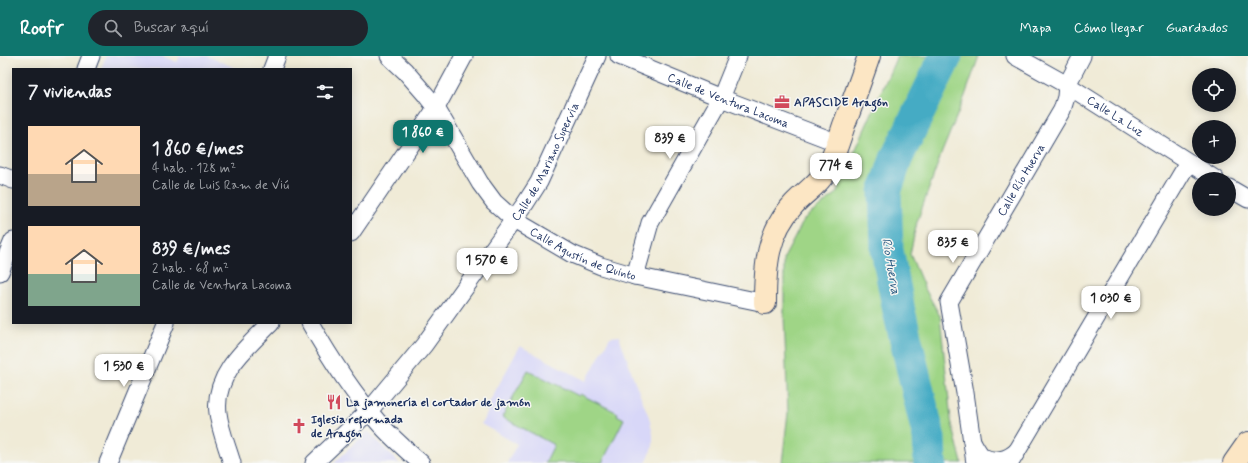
<!DOCTYPE html>
<html lang="es">
<meta charset="utf-8">
<style>
:root{--surface:#171b24;--page:#20242c;--text:#f1f3f6;--muted:#9ea1a6;--accent:#0f766e}
body{margin:0;font-family:Mynerve,sans-serif;background:var(--page);color:var(--text);height:100vh;display:flex;flex-direction:column;font-size:15px;white-space:nowrap}
*{box-sizing:border-box;margin:0}
p{font-size:13px;color:var(--muted)}
.icon{flex:none;width:22px;height:22px;fill:none;stroke:currentColor;stroke-width:2;stroke-linecap:round;stroke-linejoin:round}
.map{position:relative;flex:1;overflow:hidden}
.drawer{position:absolute;left:12px;top:12px;width:340px;height:256px;display:flex;flex-direction:column;background:var(--surface);border-radius:0px;box-shadow:0 2px 10px #0003}
.drawer>*{flex:none}
.fabs{position:absolute;left:1192px;top:12px;display:grid;gap:8px}
.fabs a{display:grid;place-items:center;width:44px;height:44px;border-radius:50%;background:var(--surface);box-shadow:0 2px 10px #0003;font-size:20px}
.price{position:absolute;translate:-50% -34px;padding:0 9px;border-radius:8px;background:#fff;color:#222;font-size:13px;line-height:26px;filter:drop-shadow(0 1px 2px #0008)}
.price::after{content:'';position:absolute;left:50%;top:24px;width:12px;height:9px;margin-left:-6px;background:inherit;clip-path:polygon(0 0,100% 0,50% 100%)}
.price.selected{background:var(--accent);color:#fff}
ul{padding:0;list-style:none}
li{display:flex;align-items:center;gap:12px;height:100px;padding:0 16px}
li span{display:grid;place-items:center;flex:none;width:112px;height:80px;border-radius:0px;color:#555}
li>.icon{margin-inline-start:auto}
span .icon{width:48px;height:48px;fill:#fffc;stroke-width:1}
li b{font-size:17px}
h2{display:flex;justify-content:space-between;align-items:center;height:48px;padding:0 16px;font-size:17px}
header{display:flex;align-items:center;gap:24px;box-sizing:border-box;height:56px;padding:0 20px;background:var(--accent);color:#fff}
header strong{font-size:19px}
nav{display:flex;gap:22px;margin-inline-start:auto;font-size:14px}
.search{width:280px;height:36px;background:var(--page);display:flex;align-items:center;gap:10px;box-sizing:border-box;padding:0 14px;border-radius:22px;color:var(--muted);font-size:15px}
.map>svg:first-child{display:block}
.built{fill:#d8d7f8}
.green{fill:#9fd586;stroke:#5d8272}
.lines{fill:none;stroke-linecap:round;stroke-linejoin:round}
.river{stroke:#44abc4;stroke-width:33}
.street-casing{stroke:#3b4b70;stroke-width:19}
.secondary-casing{stroke:#3b4b70;stroke-width:24}
.street{stroke:#fff;stroke-width:17}
.secondary{stroke:#fce6c4;stroke-width:22}
.labels{text-anchor:middle;stroke-width:3;stroke-linejoin:round;paint-order:stroke}
.street-label{font-size:12px;fill:#1b2f5e;stroke:#f6f6f2}
.poi-label{font-size:12px;font-weight:bold;fill:#1b2f5e;stroke:#f6f6f2;text-anchor:start}
.water-label{font-size:13px;font-style:italic;fill:#295a82;stroke:#f6f6f2}
</style>
<header>
<strong>Roofr</strong>
<div class="search"><svg class="icon" aria-label="search" viewBox="0 0 24 24"><circle cx="10" cy="10" r="6"/><path d="M15 15l6 6"/></svg>Buscar aquí</div>
<nav><a>Mapa</a><a>Cómo llegar</a><a>Guardados</a></nav>
</header>
<div class="map">
<svg width="1248" height="407" viewBox="0 0 1248 407">
<rect width="100%" height="100%" fill="#f6f6f2"/>
<filter id="ink" filterUnits="userSpaceOnUse"><feTurbulence type="fractalNoise" baseFrequency=".025" numOctaves="2"/><feDisplacementMap in="SourceGraphic" scale="8" xChannelSelector="R" yChannelSelector="G"/><feConvolveMatrix kernelMatrix="1 2 1 2 8 2 1 2 1" color-interpolation-filters="sRGB"/></filter>
<filter id="wash" filterUnits="userSpaceOnUse"><feTurbulence type="fractalNoise" baseFrequency=".012" numOctaves="4" result="noise"/><feDisplacementMap in="SourceGraphic" scale="16" xChannelSelector="R" yChannelSelector="G"/><feGaussianBlur stdDeviation="0.9" result="paint"/><feColorMatrix in="noise" values="0 0 0 0 0 0 0 0 0 0 0 0 0 0 0 0 0 1.4 0 .05"/><feComposite in="paint" operator="in"/></filter>
<g filter="url(#wash)">
<rect width="100%" height="100%" fill="#f0ebd7"/>
<path class="built" d="M 106,0 L 162,0 L 177,6 L 180,0 L 207,0 L 238,13 L 101,13 Z
M 619,280 L 635,326 L 649,361 L 653,378 L 653,390 L 646,407 L 507,407 L 517,388 L 481,368 L 488,356 L 485,354 L 520,290 L 586,325 L 610,281 Z
M 368,375 L 399,407 L 334,407 Z"/>
<path class="green" d="M 897,0 L 979,0 L 965,40 L 942,96 L 917,166 L 910,198 L 924,231 L 940,260 L 951,364 L 962,407 L 782,407 L 788,357 L 784,260 L 784,202 L 805,162 L 836,138 Z
M 528,314 L 579,340 L 580,338 L 618,357 L 617,359 L 624,363 L 602,407 L 545,407 L 554,389 L 502,361 Z"/>
<g class="lines">
<path class="river" d="M 930,407 L 929,382 L 899,255 L 887,194 L 885,136 L 896,103 L 946,0"/>
</g>
</g>
<g filter="url(#ink)">
<g class="lines">
<g class="street-casing">
<g id="street">
<path id="s1" d="M 389,0 L 405,15 L 426,39 L 436,52 L 480,127 L 494,146 L 514,164 L 572,198 L 601,210 L 635,220 L 765,247"/>
<path id="s2" d="M 619,0 L 721,42 L 838,87"/>
<path id="s3" d="M 1015,0 L 1067,29 L 1215,123"/>
<path d="M 86,13 L 91,0"/>
<path d="M 272,13 L 277,0"/>
<path d="M 0,119 L 13,124"/>
<path d="M 1229,132 L 1248,143"/>
<path d="M 351,177 L 436,52 L 464,0"/>
<path d="M 0,216 L 13,185"/>
<path d="M 635,220 L 650,167 L 721,42 L 738,0"/>
<path d="M 310,267 C 330,302 352,336 378,366 C 391,381 406,394 421,407"/>
<path d="M 972,385 C 975,390 978,397 983,401 C 994,407 1008,404 1017,395"/>
<path d="M 108,407 L 166,267"/>
<path d="M 232,407 C 227,390 220,374 218,357 C 213,319 247,291 271,267"/>
<path id="s4" d="M 314,407 L 369,355 L 424,289 L 525,148 L 539,126 L 597,0"/>
<path id="s5" d="M 975,407 L 965,337 L 949,246 L 1062,54 L 1066,41 L 1067,29 L 1082,0"/>
<path d="M 1010,407 L 1188,107"/>
</g>
</g>
<g class="secondary-casing">
<path id="secondary" d="M 765,247 C 765,210 767,177 794,148 C 805,136 818,129 826,115 C 834,101 839,84 844,69 C 853,46 861,23 869,0
M 1234,407 L 1248,387"/>
</g>
<use href="#street" class="street"/>
<use href="#secondary" class="secondary"/>
</g>
</g>
<defs>
<g id="office-bare" transform="scale(1.2)"><path d="M-6-3h4V-5.5h4V-3h4V5H-6ZM-1-4.5V-3h2v-1.5ZM-6 0V1H6V0Z" fill="#d1495b" stroke="#f6f6f2" stroke-width="2.5" paint-order="stroke"/></g>
<g id="restaurant-bare" transform="scale(1.2)"><path d="M-5-6h1v4h1v-4h1v4h1v-4h1v5L-1.5 .5V6h-2V.5L-5-1ZM5-6V6H3V1.5H1.5Q1.5-4 5-6Z" fill="#d1495b" stroke="#f6f6f2" stroke-width="2.5" paint-order="stroke"/></g>
<g id="church-bare" transform="scale(1.2)"><path d="M-1.2-6h2.4v3.5h3.3v2.4h-3.3V6h-2.4V-.1h-3.3v-2.4h3.3Z" fill="#d1495b" stroke="#f6f6f2" stroke-width="2.5" paint-order="stroke"/></g>
</defs>
<g fill-rule="evenodd">
<use href="#office-bare" x="782" y="46"/>
<use href="#restaurant-bare" x="334" y="346"/>
<use href="#church-bare" x="299" y="370"/>
</g>
<g class="labels">
<g class="street-label">
<text dy="4" stroke="none"><textPath href="#s2" startOffset="118">Calle de Ventura Lacoma</textPath></text>
<text dy="4" stroke="none"><textPath href="#s3" startOffset="117">Calle La Luz</textPath></text>
<text dy="4" stroke="none"><textPath href="#s4" startOffset="382">Calle de Mariano Supervía</textPath></text>
<text dy="4" stroke="none"><textPath href="#s5" startOffset="305">Calle Río Huerva</textPath></text>
<text dy="4" stroke="none"><textPath href="#s1" startOffset="285">Calle Agustín de Quinto</textPath></text>
</g>
<g class="poi-label">
<text x="794" y="50">APASCIDE Aragón</text>
<text x="346" y="350">La jamonería el cortador de jamón</text>
<text x="311" y="367">Iglesia reformada<tspan x="311" dy="14">de Aragón</tspan></text>
</g>
<g class="water-label">
<text transform="translate(892 210) rotate(80)" y="5">Río Huerva</text>
</g>
</g>
</svg>
<div class="fabs">
<a><svg class="icon" aria-label="locate" viewBox="0 0 24 24"><circle cx="12" cy="12" r="6"/><path d="M12 2v4M12 18v4M2 12h4M18 12h4"/></svg></a>
<a>+</a>
<a>−</a>
</div>
<b class="price selected" style="left:423px;top:98px">1 860 €</b>
<b class="price" style="left:670px;top:104px">839 €</b>
<b class="price" style="left:836px;top:131px">774 €</b>
<b class="price" style="left:953px;top:208px">835 €</b>
<b class="price" style="left:487px;top:226px">1 570 €</b>
<b class="price" style="left:1111px;top:264px">1 030 €</b>
<b class="price" style="left:124px;top:332px">1 530 €</b>
<section class="drawer">
<h2>7 viviendas<svg class="icon" aria-label="filters" viewBox="0 0 24 24"><path d="M4 7h16M4 17h16"/><circle cx="9" cy="7" r="2"/><circle cx="15" cy="17" r="2"/></svg></h2>
<ul>
<li><span style="background:linear-gradient(#ffd9b3 60%,#b9a48a 0)"><svg class="icon" aria-label="home" viewBox="0 0 24 24"><path d="M3 11l9-7 9 7M6 9v11h12V9"/></svg></span><div><b>1 860 €/mes</b><p>4 hab. · 128 m²</p><p>Calle de Luis Ram de Viú</p></div></li>
<li><span style="background:linear-gradient(#ffd9b3 60%,#7fa58c 0)"><svg class="icon" aria-label="home" viewBox="0 0 24 24"><path d="M3 11l9-7 9 7M6 9v11h12V9"/></svg></span><div><b>839 €/mes</b><p>2 hab. · 68 m²</p><p>Calle de Ventura Lacoma</p></div></li>
</ul>
</section>
</div>
